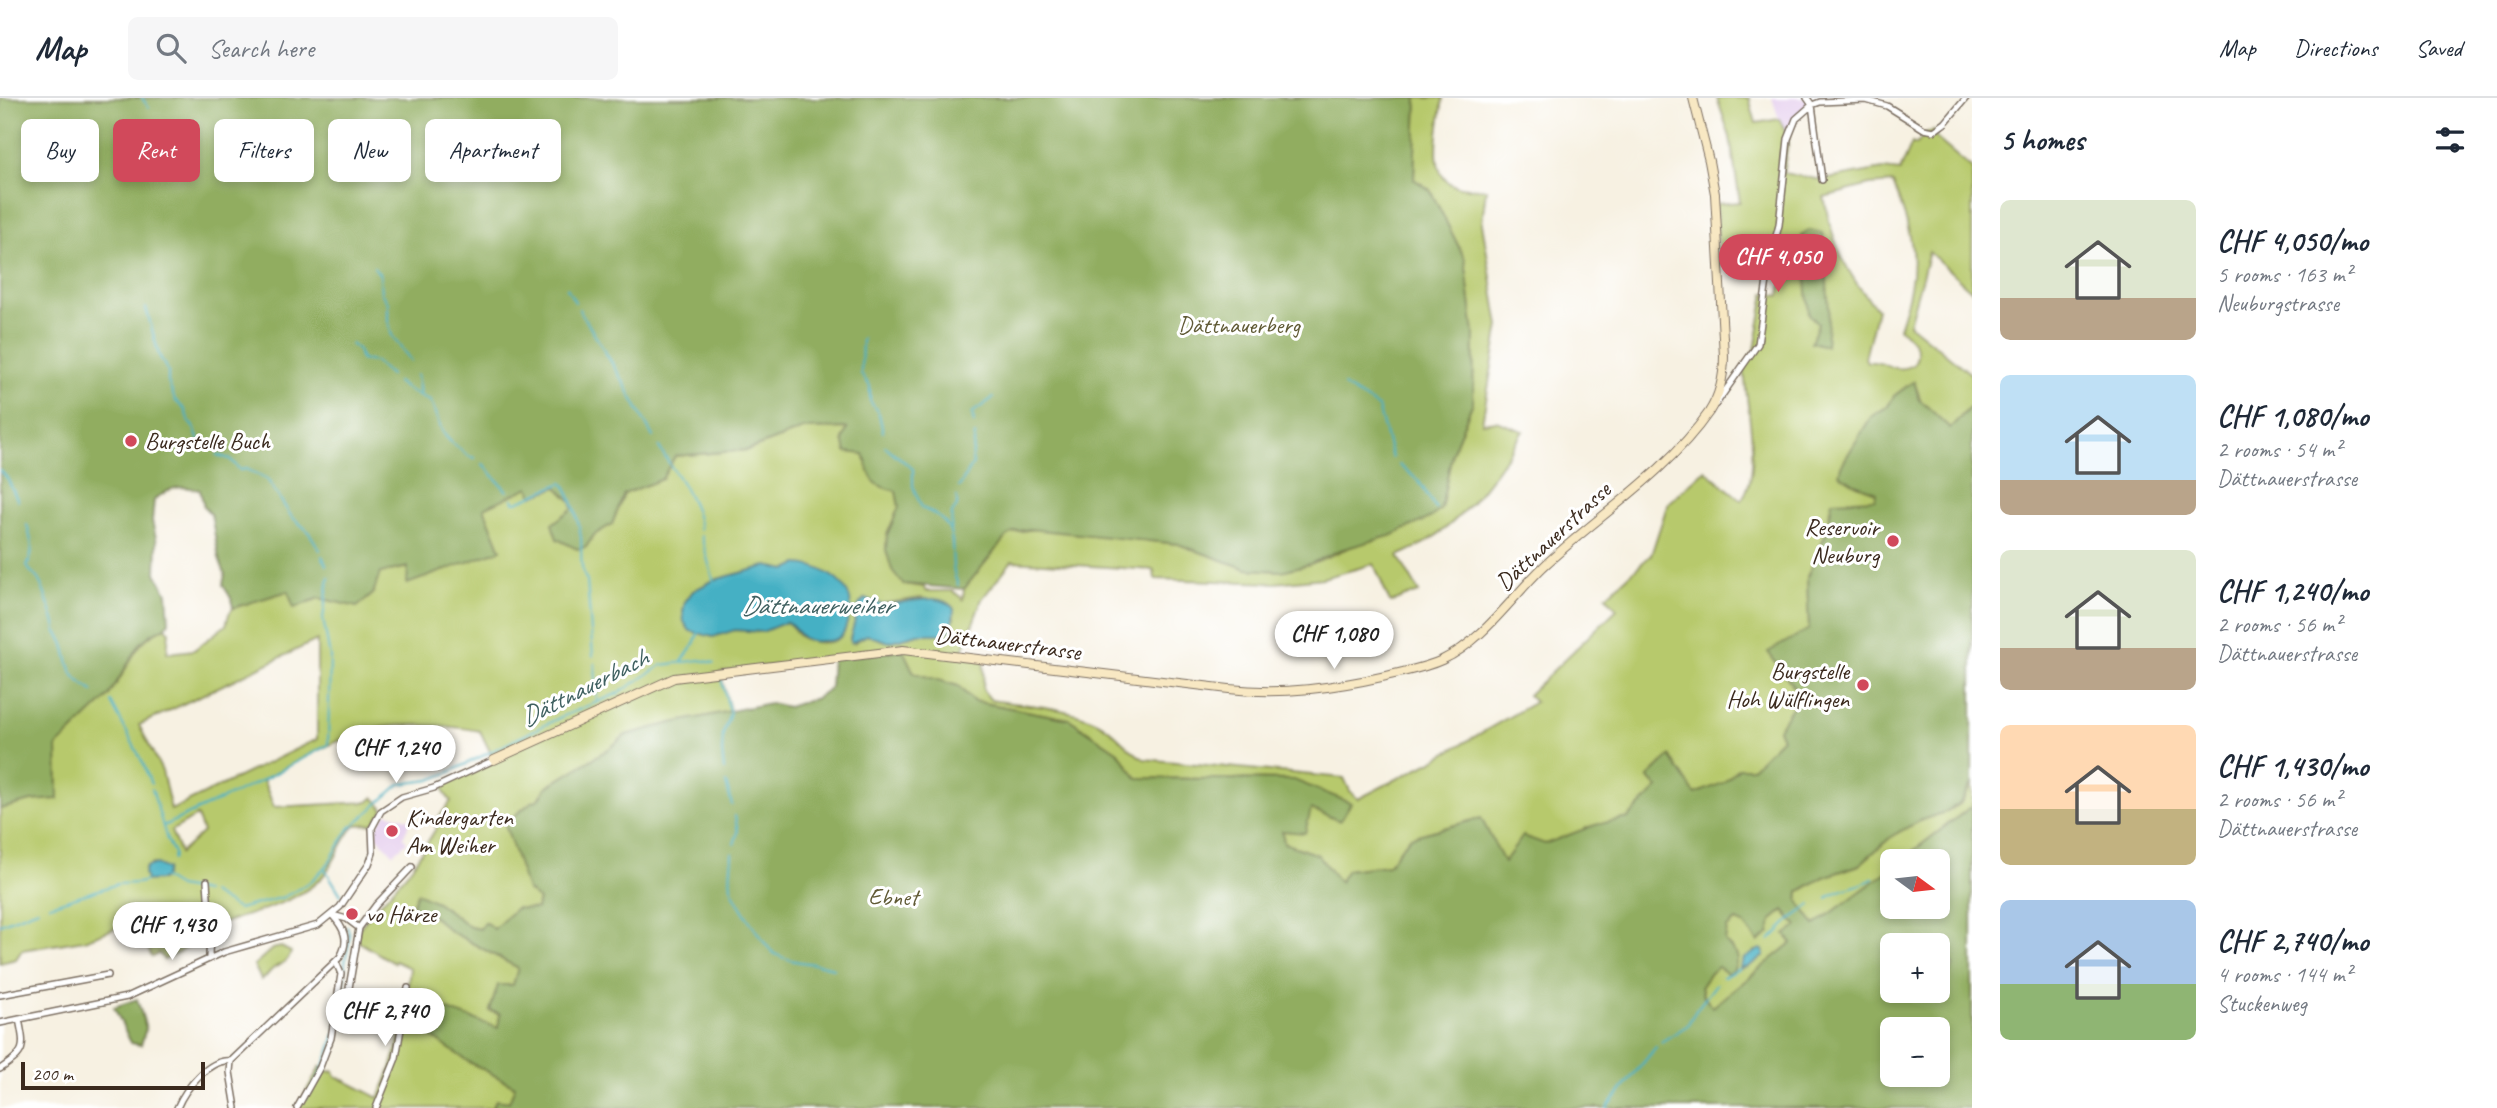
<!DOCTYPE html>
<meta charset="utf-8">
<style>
:root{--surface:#fff;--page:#f6f6f7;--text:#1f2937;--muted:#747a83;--line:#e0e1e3;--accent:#d1495b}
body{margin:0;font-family:Caveat,sans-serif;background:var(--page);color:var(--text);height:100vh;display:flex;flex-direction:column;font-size:26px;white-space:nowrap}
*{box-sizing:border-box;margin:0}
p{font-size:23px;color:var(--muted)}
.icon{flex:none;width:38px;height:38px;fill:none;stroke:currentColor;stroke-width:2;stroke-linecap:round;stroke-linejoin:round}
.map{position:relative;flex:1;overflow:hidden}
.sheet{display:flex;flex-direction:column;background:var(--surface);width:525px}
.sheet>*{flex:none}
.top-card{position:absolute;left:21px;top:21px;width:665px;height:63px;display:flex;gap:14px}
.needle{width:46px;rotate:105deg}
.fabs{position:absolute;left:1880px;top:751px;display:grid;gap:14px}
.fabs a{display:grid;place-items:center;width:70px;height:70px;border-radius:10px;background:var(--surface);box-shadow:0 4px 10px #0003;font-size:35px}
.scale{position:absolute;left:21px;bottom:18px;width:184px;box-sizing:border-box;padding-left:7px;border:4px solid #3b2a1e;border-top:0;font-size:19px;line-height:24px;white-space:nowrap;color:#3b2a1e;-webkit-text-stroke:5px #fff;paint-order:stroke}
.price{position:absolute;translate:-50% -60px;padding:0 16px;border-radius:24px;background:#fff;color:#222;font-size:23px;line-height:46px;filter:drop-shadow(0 2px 4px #0008)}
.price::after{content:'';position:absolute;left:50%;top:42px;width:21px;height:16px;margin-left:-10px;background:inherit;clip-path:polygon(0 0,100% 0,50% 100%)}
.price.current{background:var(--accent);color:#fff}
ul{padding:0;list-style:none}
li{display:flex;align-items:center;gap:21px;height:175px;padding:0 28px}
li span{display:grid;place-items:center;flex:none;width:196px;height:140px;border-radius:10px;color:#555}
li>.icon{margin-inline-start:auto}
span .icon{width:84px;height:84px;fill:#fffc;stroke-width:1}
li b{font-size:30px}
h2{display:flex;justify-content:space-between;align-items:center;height:84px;padding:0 28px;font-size:30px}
.tag{padding:0 24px;border-radius:10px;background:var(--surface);box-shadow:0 4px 10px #0003;font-size:24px;line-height:63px}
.tag.current{background:var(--accent);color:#fff}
header{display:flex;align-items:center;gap:42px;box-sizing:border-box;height:98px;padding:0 35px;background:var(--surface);border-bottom:2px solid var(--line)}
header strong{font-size:33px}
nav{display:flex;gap:38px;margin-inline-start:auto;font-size:24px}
.search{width:490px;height:63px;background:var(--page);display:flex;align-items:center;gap:18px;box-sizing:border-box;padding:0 24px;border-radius:10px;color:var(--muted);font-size:26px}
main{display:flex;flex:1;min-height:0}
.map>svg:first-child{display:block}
.built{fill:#e7d2ef}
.green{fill:#b7c96c;stroke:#797a45;stroke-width:2;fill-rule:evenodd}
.forest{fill:#91ad60;stroke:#666c3f;stroke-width:2;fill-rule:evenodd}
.water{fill:#45b0c4;stroke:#406d71;stroke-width:2}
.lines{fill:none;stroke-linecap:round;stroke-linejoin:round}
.stream{stroke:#45b0c4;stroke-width:2}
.street-casing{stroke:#7d7063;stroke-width:8}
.secondary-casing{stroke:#7d7063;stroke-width:10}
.street{stroke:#fff;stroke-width:5}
.secondary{stroke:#f8e8c3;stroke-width:8}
.poi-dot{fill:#d1495b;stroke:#fff;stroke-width:2.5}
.labels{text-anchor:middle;stroke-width:6;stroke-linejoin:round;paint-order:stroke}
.park-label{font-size:24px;fill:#605a35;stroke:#fff}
.poi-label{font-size:24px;fill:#3b2a1e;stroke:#fff;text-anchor:start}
.street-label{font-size:24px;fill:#3b2a1e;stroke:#fff}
.water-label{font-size:26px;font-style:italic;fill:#3f6060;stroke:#fff}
</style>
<header>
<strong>Map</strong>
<div class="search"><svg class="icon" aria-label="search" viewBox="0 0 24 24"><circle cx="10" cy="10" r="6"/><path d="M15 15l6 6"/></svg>Search here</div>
<nav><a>Map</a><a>Directions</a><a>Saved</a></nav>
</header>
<main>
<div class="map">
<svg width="1972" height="1010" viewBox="0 0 1972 1010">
<rect width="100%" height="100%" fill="#fff"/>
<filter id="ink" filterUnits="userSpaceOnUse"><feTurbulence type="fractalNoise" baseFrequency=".0143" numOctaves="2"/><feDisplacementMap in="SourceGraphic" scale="14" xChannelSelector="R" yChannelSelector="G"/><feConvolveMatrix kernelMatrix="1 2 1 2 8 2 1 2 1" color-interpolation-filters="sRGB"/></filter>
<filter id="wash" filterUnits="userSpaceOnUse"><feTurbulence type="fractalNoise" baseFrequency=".00686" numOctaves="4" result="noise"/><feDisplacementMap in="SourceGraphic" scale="28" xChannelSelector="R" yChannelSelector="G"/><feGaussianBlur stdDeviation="1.57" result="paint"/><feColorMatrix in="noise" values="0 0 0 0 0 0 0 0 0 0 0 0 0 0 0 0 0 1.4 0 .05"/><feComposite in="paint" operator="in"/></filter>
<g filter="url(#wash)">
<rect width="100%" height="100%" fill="#f7f1e2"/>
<path class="built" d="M 1772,0 L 1807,0 L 1812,7 L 1798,18 L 1790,33 L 1785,32 L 1781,27 Z
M 386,715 L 411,722 L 403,739 L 407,744 L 393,756 L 377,738 L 377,729 Z"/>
<path class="green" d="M 1417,0 L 1443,0 C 1441,23 1426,75 1453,87 C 1462,91 1476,90 1486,91 L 1482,125 L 1499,228 L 1482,325 L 1496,323 L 1523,333 C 1499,371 1467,419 1428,443 C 1419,449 1408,453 1398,458 L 1419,494 L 1390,505 L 1374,466 L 1323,480 L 1275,485 L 1155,481 L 1154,472 L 1012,463 L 982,501 L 961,558 L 984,561 L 983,592 L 991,602 C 1026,608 1066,608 1098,624 C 1116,633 1126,651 1144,661 L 1344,680 L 1350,693 L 1358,701 L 1432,663 L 1535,604 L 1528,597 L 1617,511 L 1606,498 L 1651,457 L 1668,405 L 1705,372 L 1741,402 C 1764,375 1745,304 1744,269 L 1755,252 L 1765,195 L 1780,198 L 1785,170 L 1769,165 L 1719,166 L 1716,106 L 1740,104 L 1730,39 L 1717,0 L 1749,0 L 1756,25 L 1779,21 L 1785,32 L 1790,33 L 1783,75 L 1822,82 L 1883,71 L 1900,73 L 1912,45 L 1916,47 L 1926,35 L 1934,33 L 1937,41 L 1972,71 L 1972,193 L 1929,154 L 1909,226 L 1972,277 L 1972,307 L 1950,331 L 1921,303 L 1914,283 L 1894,298 L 1888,308 L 1871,319 L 1855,386 L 1877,394 L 1875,402 L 1830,410 L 1828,431 L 1807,479 L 1809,531 L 1826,579 L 1796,651 L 1737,690 L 1694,696 L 1670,658 L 1648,679 L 1659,690 L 1628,720 L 1618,743 L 1514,751 L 1504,765 L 1410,739 L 1388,767 L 1347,772 L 1339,785 L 1318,757 L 1284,745 L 1282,733 L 1294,682 L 1137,680 L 1118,654 L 1069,621 L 973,603 L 958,588 L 914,575 L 902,552 L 720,574 L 730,613 L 626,637 L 610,650 L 547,689 L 539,701 L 522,711 L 505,726 L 539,802 L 536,811 L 494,831 L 485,825 L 480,831 L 470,829 L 437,804 L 421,815 L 433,818 L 450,833 L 518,870 L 513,887 L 490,913 L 500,916 L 498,931 L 434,907 L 425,934 L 469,964 L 515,988 L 509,1004 L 496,1002 L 492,1010 L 297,1010 L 320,969 L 330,974 L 334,973 L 336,978 L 379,1000 C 399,959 405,914 410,870 L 395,863 L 394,865 L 356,842 L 359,830 L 412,769 L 437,729 L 434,726 L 451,703 L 445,696 L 442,686 L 494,662 L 480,633 C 451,627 394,624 366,633 C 329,644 296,664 263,682 L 274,709 L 368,704 L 374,699 L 384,711 L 373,726 L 355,727 C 341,742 337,762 323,778 C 300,805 244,817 211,829 L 210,846 L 197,844 L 164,862 L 159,855 L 152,859 L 135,823 L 84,842 L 22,852 L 16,861 L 0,865 L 0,711 L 31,703 L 58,700 L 57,649 C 74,630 94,613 110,594 C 132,569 131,543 166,529 L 169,533 L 167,555 L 194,552 L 226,527 L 229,516 L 233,510 L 288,492 L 294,510 L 319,500 L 357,509 L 373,496 L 379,475 L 500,452 L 484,410 L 529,389 L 533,398 L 557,389 L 571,403 L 586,449 L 594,437 L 612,426 L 624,396 L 662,381 L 675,358 L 748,352 L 803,331 L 847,330 L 843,342 L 864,356 C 871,379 870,388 896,392 L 899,409 L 887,437 L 886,452 L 903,486 L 924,489 L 925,493 L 953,493 L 963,501 L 964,491 L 1003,441 L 1011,435 L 1035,431 L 1126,440 L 1178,446 L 1247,471 L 1281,473 L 1310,466 L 1441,411 L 1452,355 L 1473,304 L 1474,236 L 1465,161 L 1430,92 L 1414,81 ZM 1893,85 C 1916,147 1920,166 1899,230 C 1911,240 1923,250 1914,266 C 1894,278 1886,262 1867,264 L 1865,260 L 1877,211 C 1846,177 1832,145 1824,99 L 1870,87 ZM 798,466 L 815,469 L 845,532 C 843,535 841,539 838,541 C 829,547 806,545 798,537 C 793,531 793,528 786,524 L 762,534 L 733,532 L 713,539 L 690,533 L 686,527 L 683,514 L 685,504 L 693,493 L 714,482 L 767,468 L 786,472 ZM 921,500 L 952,508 L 954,520 L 946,536 L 918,536 L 893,543 L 882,542 L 867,537 L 854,545 L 850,541 L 864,501 L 881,506 ZM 317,542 L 317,641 L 171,712 L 162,673 L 139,627 ZM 197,718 L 203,734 L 180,755 L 171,733 ZM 152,766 L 167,771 L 162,781 L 146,782 L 145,770 Z
M 1972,686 L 1972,708 L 1900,763 L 1892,763 L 1892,770 L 1815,828 L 1798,803 L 1799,794 L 1824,779 L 1859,767 L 1892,738 L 1919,723 L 1945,714 L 1960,706 Z
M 1784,812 L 1797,828 L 1792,845 L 1713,909 L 1703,898 L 1701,888 L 1710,875 L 1718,868 L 1725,872 L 1738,859 L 1725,843 L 1726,830 L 1736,823 L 1769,836 L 1772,822 ZM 1763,852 L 1764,858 L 1747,869 L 1739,871 L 1744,861 L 1752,858 L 1755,853 Z
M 281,849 L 291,854 C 288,865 283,864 274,870 C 268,874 269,878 261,882 L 254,867 L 272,851 Z"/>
<path class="forest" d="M 0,0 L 1417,0 L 1414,81 L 1430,92 L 1465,161 L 1474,236 L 1473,304 L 1452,355 L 1441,411 L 1432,419 L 1393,437 L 1340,452 L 1310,466 L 1281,473 L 1247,471 L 1178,446 L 1029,431 L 1014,434 L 1006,439 L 964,491 L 903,486 L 892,472 L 886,452 L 887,437 L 899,409 L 896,393 C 869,387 871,380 864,356 L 846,354 L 843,342 L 847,330 L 803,331 L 748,352 L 675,358 L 662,381 L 624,396 L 612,426 L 594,437 L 586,449 L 577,451 L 557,441 L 552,426 L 573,410 L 571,403 L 557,389 L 533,398 L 529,389 L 484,410 L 501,452 L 407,486 L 408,469 L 380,475 L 373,496 L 357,509 L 319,500 L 294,510 L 288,493 L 233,510 L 231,500 L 223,487 L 225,476 L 219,460 L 211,416 L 204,409 L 200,392 C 178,386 171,389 154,402 L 152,423 L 157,444 L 156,475 L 167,495 L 169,524 L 166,529 L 151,536 L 140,546 L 108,599 L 57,648 L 58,701 L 31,703 L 0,711 Z
M 1809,132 L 1823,135 L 1829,211 L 1826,248 L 1811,244 L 1818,226 L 1809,216 L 1802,137 Z
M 1914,283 L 1919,301 L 1950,330 L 1972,307 L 1972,686 L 1960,705 L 1945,714 L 1919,723 L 1892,738 L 1859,767 L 1824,779 L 1799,793 L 1798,803 L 1815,827 L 1892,770 L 1892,808 L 1937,808 L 1937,763 L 1900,763 L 1972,708 L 1972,1010 L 492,1010 L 496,1002 L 509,1004 L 515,988 L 469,964 L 425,934 L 434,907 L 498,930 L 500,916 L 490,912 L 498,887 L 513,887 L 518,870 L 450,833 L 433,818 L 421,815 L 412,806 L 417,795 L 437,804 L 470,829 L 480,831 L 485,824 L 494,831 L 516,810 L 536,811 L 539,802 L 527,792 L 505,726 L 530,705 L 539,701 L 547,689 L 610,650 L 626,637 L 672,625 L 770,605 L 788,609 L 816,600 L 830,590 L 832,560 L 903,552 L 914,575 L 958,588 L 973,603 L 1069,621 L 1118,654 L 1137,680 L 1294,682 L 1351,705 L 1340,723 L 1311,711 L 1305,735 L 1282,733 L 1284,745 L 1318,757 L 1339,784 L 1347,772 L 1388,767 L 1410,739 L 1481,720 L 1504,764 L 1523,738 L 1545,746 L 1595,727 L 1628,720 L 1658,690 L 1648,679 L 1670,658 L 1695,696 L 1723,685 L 1739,670 L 1752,670 L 1782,640 L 1778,631 L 1800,597 L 1768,554 L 1809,531 L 1807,479 L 1828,431 L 1832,403 L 1875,401 L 1876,394 L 1855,386 L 1839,376 L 1841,368 L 1871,319 L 1888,308 L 1894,298 ZM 1784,812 L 1797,828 L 1785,837 L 1792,845 L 1713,909 L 1703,898 L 1701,888 L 1710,875 L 1718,869 L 1728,876 L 1734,871 L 1738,859 L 1725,843 L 1727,830 L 1736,823 L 1744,826 L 1758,844 L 1769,836 L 1772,822 ZM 1892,847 L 1937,847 L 1937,855 L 1945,852 L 1953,868 L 1949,877 L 1937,884 L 1937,892 L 1892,892 ZM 1892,931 L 1937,931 L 1937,976 L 1892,976 Z
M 137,901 L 146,930 L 141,947 L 131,945 L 114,909 Z"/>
<path class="water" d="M 798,466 C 817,466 845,482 850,501 C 851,507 850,512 849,517 C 845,536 842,544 822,543 C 818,543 814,544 811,543 C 798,541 797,529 786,524 L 762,534 L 735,532 L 713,539 L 690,533 L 684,524 L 683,514 L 685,504 L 693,493 L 714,482 L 767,468 L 786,472 Z
M 864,501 C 871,502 878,506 885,506 C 905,507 941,491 954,511 L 952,529 L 946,536 L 918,536 L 889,544 L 867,537 L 851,545 L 850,541 L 859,507 Z
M 156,766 L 167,771 L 165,778 L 161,782 L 146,783 L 144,775 L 146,769 Z
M 1760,851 L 1763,852 L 1764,858 L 1747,869 L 1739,871 L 1744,861 Z"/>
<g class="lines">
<path class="stream" d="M 142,0 L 149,10
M 374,169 L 380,177 L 381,195 L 388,205 L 388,223 L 392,238 L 411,263
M 567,190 L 575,204
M 146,210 L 159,257 L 168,274 L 168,284 L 175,302 L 185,312 L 189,324 L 194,330 L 200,346
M 579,211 L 624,285 L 653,339
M 862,241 L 861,276 L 870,288 L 870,303 L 879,316 L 883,334
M 351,246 L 358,252 L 361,262 L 375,264 L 390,277
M 417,277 L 420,297
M 397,284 C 408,294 419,296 431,304 C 440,326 439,337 460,351 C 466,356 467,359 475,360
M 1344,288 L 1378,309 L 1392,360
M 974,325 L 972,315 L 993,300
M 885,348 L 913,371 L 913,388 L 922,410 C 969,429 943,453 958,487
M 659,349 C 675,376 696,400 700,432
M 217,357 L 230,361 L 240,372 L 246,371 L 267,381 L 291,418 L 308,433 L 320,452
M 483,366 L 507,393
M 1399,367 L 1418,382 L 1436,411
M 0,372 L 7,380 L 18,403
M 959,389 L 973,366 L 972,361 L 975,337
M 513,401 L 514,404 L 517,404 L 562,385 L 565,387 C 573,404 579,422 581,440 C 582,455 579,470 587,483 L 593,558
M 27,427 C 31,441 35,454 27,468 C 30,474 34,476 38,481 C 42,487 57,527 56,533 C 69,547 65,565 74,577 C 78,584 86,588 93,593
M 951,431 L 952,415 L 957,408 L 957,399
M 701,438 L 714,484
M 322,458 L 326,467
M 850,511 L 858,512
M 595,565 L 597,603
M 681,565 L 694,546 L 699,534
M 721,580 L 730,615 L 723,636 L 722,654 L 724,672
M 111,604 L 143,665 L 151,686
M 726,685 L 732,707
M 152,691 L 167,742 L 174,755 L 173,762
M 163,728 L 259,684 L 328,647 L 330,559 L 323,520 L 329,479
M 734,746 L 738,734 L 735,718
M 732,755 C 732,766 729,776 731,788 C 732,798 766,850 775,856 C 793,866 814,864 833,870
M 325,771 L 341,797
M 162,779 L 178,789 L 205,794
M 211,795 L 238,811 L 284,799 L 309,785 L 328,766 L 348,732 L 400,686 L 430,682 L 450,674 L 561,619 L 619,595 L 662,567 L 700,562 L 714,565
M 1827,800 C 1838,790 1859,790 1874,780
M 50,807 L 118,786 L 138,785 L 145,783
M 0,826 L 38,811
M 1770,842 L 1791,821 L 1811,807
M 1723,879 L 1739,871
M 1661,944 L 1688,927 C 1692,914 1708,898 1716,886
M 306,1001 C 333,960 344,915 345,865 C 346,851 353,842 347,828
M 1607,1010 L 1656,949"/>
</g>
</g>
<g filter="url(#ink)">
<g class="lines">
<g class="street-casing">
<path id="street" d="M 1807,0 L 1812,7 L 1822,82
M 1716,306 L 1758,246 L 1770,161 L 1779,127 L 1788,41 L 1796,21 L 1812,7 L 1820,4 L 1866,2 L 1887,8 L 1924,31 L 1934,33 L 1945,25 L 1966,0
M 207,783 L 210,829 L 209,859
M 332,817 L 347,821 L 359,830 L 348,896
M 359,830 L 376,807 L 412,769
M 0,897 L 108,877
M 0,925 L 127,899 L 224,854 L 318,827 L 340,809 L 369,766 L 373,755 L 372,730 L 381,713 L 402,699 L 434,690 L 494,662
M 231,963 L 230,974 L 236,1010
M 0,971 C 26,954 25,951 19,921
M 177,1010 C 185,991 209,960 231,963 L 340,859 C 350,842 344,830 332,817
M 297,1010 L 320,969 L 331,940 L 341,876 L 336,864
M 376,1010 L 396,960 L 408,890"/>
</g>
<g class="secondary-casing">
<path id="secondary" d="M 494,662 L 674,580 L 903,552 L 1229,591 C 1283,597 1333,590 1386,578 C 1405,573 1425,570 1442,562 C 1483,543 1511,500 1543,469 C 1597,418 1666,376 1709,314 C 1720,297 1724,278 1724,258 L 1715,96 L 1709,63 L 1693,0"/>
</g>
<use href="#street" class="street"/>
<use href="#secondary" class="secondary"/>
</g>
</g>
<g class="poi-dot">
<circle cx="131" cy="343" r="7"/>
<circle cx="1893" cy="443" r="7"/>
<circle cx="1863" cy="587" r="7"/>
<circle cx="392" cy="733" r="7"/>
<circle cx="352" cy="816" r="7"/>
</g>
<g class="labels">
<g class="park-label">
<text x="1239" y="235">Dättnauerberg</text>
<text x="893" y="807">Ebnet</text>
</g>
<g class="poi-label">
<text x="145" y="351">Burgstelle Buch</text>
<text x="1879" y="437" text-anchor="end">Reservoir<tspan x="1879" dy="28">Neuburg</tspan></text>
<text x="1849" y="581" text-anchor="end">Burgstelle<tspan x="1849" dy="28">Hoh Wülflingen</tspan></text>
<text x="406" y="727">Kindergarten<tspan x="406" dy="28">Am Weiher</tspan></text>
<text x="366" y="824">vo Härze</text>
</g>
<g class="street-label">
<text transform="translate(1553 438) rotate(-43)" y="8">Dättnauerstrasse</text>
<text transform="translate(1008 545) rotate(7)" y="8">Dättnauerstrasse</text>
</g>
<g class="water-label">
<text x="817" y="516">Dättnauerweiher</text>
<text transform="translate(584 589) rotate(-27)" y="9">Dättnauerbach</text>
</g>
</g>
</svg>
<div class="fabs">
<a><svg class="needle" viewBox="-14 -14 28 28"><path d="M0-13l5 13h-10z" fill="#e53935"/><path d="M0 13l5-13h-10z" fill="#747a83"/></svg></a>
<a>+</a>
<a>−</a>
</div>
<div class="scale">200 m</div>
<b class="price current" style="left:1778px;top:196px">CHF 4,050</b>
<b class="price" style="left:1334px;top:573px">CHF 1,080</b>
<b class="price" style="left:396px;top:687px">CHF 1,240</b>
<b class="price" style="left:172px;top:864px">CHF 1,430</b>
<b class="price" style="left:385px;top:950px">CHF 2,740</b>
<div class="top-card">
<a class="tag">Buy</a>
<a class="tag current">Rent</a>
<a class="tag">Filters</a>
<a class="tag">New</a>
<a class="tag">Apartment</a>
</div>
</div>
<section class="sheet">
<h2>5 homes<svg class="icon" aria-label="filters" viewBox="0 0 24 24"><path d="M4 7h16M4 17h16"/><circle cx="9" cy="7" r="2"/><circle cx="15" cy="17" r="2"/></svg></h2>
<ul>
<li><span style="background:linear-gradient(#dfe7d0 70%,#b9a48a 0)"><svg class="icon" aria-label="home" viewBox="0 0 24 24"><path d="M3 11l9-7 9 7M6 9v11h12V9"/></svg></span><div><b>CHF 4,050/mo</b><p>5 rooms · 163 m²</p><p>Neuburgstrasse</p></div></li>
<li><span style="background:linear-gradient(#bfe0f5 75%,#b9a48a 0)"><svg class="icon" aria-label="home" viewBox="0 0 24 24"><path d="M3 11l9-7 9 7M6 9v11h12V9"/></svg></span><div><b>CHF 1,080/mo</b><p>2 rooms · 54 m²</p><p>Dättnauerstrasse</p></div></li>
<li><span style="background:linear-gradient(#dfe7d0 70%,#b9a48a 0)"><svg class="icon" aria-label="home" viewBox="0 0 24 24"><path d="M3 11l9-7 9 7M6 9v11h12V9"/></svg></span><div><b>CHF 1,240/mo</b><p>2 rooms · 56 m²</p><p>Dättnauerstrasse</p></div></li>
<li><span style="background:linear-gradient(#ffd9b3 60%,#c2b280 0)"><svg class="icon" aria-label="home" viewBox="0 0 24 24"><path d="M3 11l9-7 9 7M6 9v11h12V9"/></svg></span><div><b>CHF 1,430/mo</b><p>2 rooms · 56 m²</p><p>Dättnauerstrasse</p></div></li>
<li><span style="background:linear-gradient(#a9c7e8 60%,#8fb573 0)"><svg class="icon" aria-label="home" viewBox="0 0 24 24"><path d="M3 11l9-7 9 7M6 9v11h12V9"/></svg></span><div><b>CHF 2,740/mo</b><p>4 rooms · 144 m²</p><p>Stuckenweg</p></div></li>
</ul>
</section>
</main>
